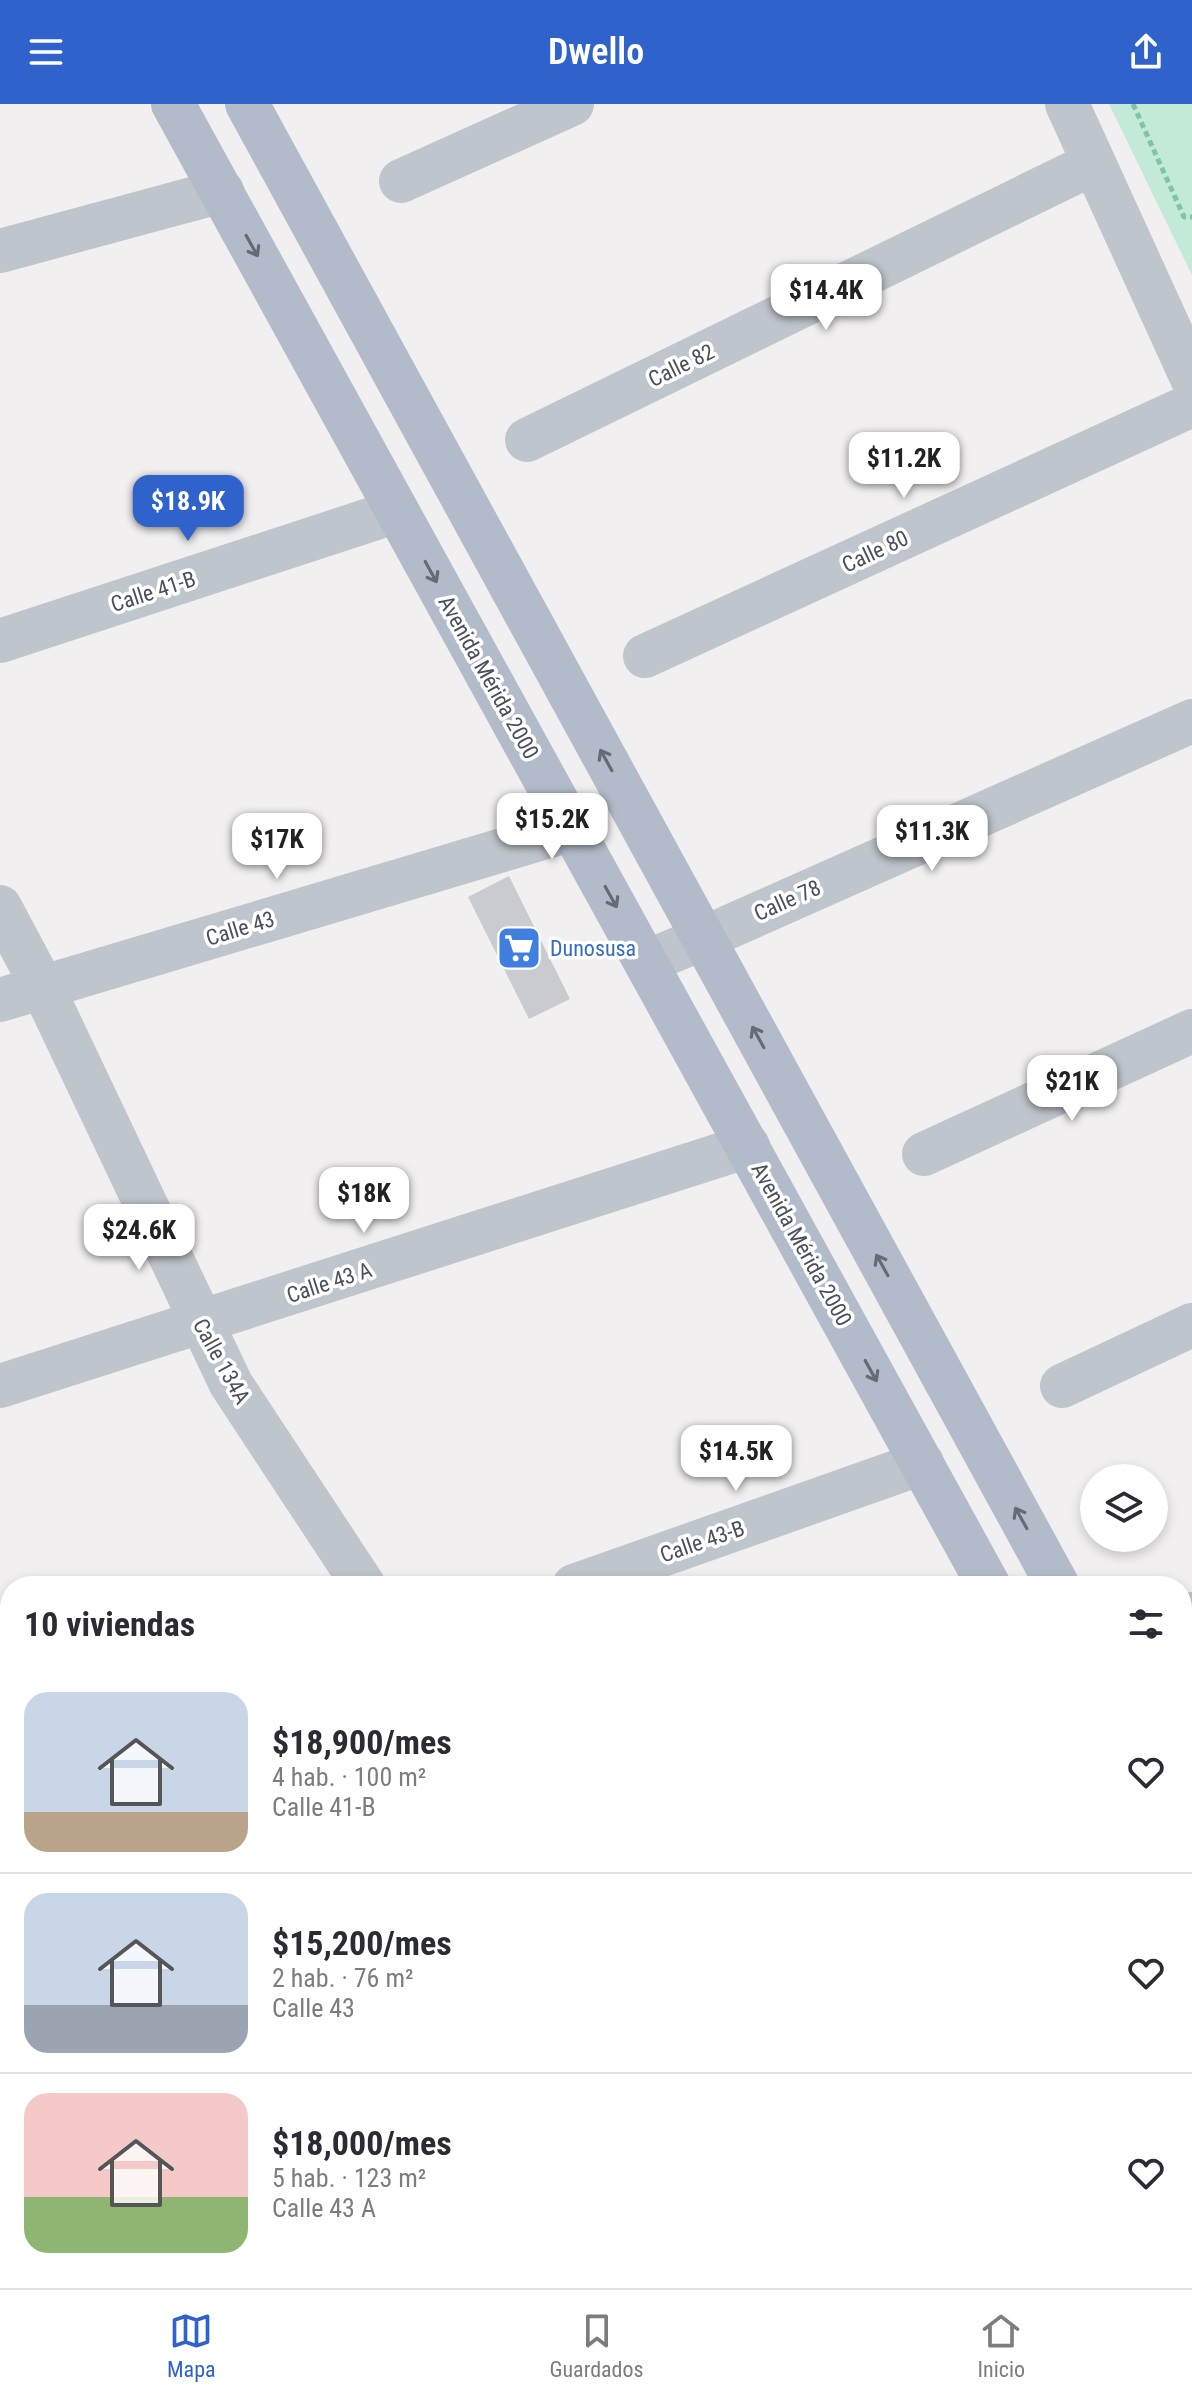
<!DOCTYPE html>
<html lang="es">
<meta charset="utf-8">
<style>
:root{--surface:#fff;--page:#f2f2f3;--text:#2b2b33;--muted:#7c7c81;--line:#e1e1e2;--accent:#2f62cb}
body{margin:0;font-family:"Roboto Condensed",sans-serif;background:var(--page);color:var(--text);height:100vh;display:flex;flex-direction:column;font-size:30px;white-space:nowrap}
*{box-sizing:border-box;margin:0}
p{font-size:26px;color:var(--muted)}
.icon{flex:none;width:44px;height:44px;fill:none;stroke:currentColor;stroke-width:2;stroke-linecap:round;stroke-linejoin:round}
.map{position:relative;flex:1;overflow:hidden}
.drawer{position:absolute;left:0px;top:1472px;width:1192px;height:712px;display:flex;flex-direction:column;background:var(--surface);border-radius:32px 32px 0 0;box-shadow:0 4px 12px #0003}
.drawer>*{flex:none}
.buttons{position:absolute;left:1080px;top:1360px;display:grid;gap:16px}
.buttons a{display:grid;place-items:center;width:88px;height:88px;border-radius:50%;background:var(--surface);box-shadow:0 4px 12px #0003;font-size:40px}
.price{position:absolute;translate:-50% -68px;padding:0 18px;border-radius:16px;background:#fff;color:#222;font-size:26px;line-height:52px;filter:drop-shadow(0 2px 4px #0008)}
.price::after{content:'';position:absolute;left:50%;top:48px;width:24px;height:18px;margin-left:-12px;background:inherit;clip-path:polygon(0 0,100% 0,50% 100%)}
.price.current{background:var(--accent);color:#fff}
ul{padding:0;list-style:none}
li{display:flex;align-items:center;gap:24px;height:200px;padding:0 24px}
li+li{border-top:2px solid var(--line)}
li span{display:grid;place-items:center;flex:none;width:224px;height:160px;border-radius:24px;color:#555}
li>.icon{margin-inline-start:auto}
span .icon{width:96px;height:96px;fill:#fffc;stroke-width:1}
li b{font-size:34px}
h2{display:flex;justify-content:space-between;align-items:center;height:96px;padding:0 24px;font-size:34px}
header{display:flex;justify-content:space-between;align-items:center;height:104px;padding:0 24px;background:var(--accent);color:#fff;font-size:36px;font-weight:600}
.dock{display:flex;justify-content:space-around;align-items:center;height:112px;border-top:2px solid var(--line);background:var(--surface);font-size:22px;color:var(--muted)}
.dock a{display:grid;justify-items:center;gap:4px}
.dock .current{color:var(--accent)}
.map>svg:first-child{display:block}
.green{fill:#c2ead6}
.building{fill:#c9cbd1}
.lines{fill:none;stroke-linecap:round;stroke-linejoin:round}
.path{stroke:#7fc3a9;stroke-width:5;stroke-dasharray:6 4;stroke-linecap:butt}
.minor{stroke:#bfc5cc;stroke-width:44}
.major{stroke:#b2bbca;stroke-width:44}
.oneway{stroke:#636b76}
.labels{text-anchor:middle;stroke-width:7;stroke-linejoin:round;paint-order:stroke}
.street-label{font-size:22px;fill:#49505a;stroke:#fff}
.shop-label{font-size:22px;fill:#366cbe;stroke:#fff;text-anchor:start}
</style>
<header><svg class="icon" aria-label="menu" viewBox="0 0 24 24"><path d="M4 6h16M4 12h16M4 18h16"/></svg>Dwello<svg class="icon" aria-label="share" viewBox="0 0 24 24"><path d="M12 15V3M7 8l5-5 5 5M5 13v7h14v-7"/></svg></header>
<div class="map">
<svg width="1192" height="2184" viewBox="0 0 1192 2184">
<rect width="100%" height="100%" fill="#f1efef"/>
<path class="green" d="M 1109,0 L 1192,0 L 1192,171 Z"/>
<path class="building" d="M 509,772 L 570,895 L 529,915 L 468,793 Z"/>
<g class="lines">
<path class="path" d="M 1133,0 L 1184,113 L 1192,113
M 1182,1882 L 1192,1900"/>
<path class="minor" d="M 1067,0 L 1192,274
M 401,77 L 572,0
M 0,147 L 222,87
M 527,336 L 1094,59
M 0,537 L 397,407
M 645,552 L 1192,301
M 0,803 L 42,882 L 231,1280 L 364,1482
M 646,858 L 704,834 L 1192,617
M 0,896 L 573,725
M 924,1050 L 1192,927
M 0,1282 L 748,1042
M 1062,1282 L 1192,1221
M 574,1482 L 922,1359
M 1182,1515 L 1192,1510
M 0,1665 L 10,1662
M 0,1845 L 10,1846
M 1182,2000 L 1192,2001
M 0,2045 L 10,2023
M 1182,2123 L 1192,2097
M 559,2184 L 563,2174
M 1158,2184 L 1162,2174"/>
<path class="major" d="M 173,0 L 989,1482
M 247,0 L 1058,1482
M 1182,1708 L 1192,1727
M 1182,1825 L 1192,1842"/>
</g>
<defs><path id="oneway-shaft" d="M-6 0H5M1.5-3L5.5 0L1.5 3" fill="none" stroke-width="1.6" stroke-linecap="round" stroke-linejoin="round" transform="scale(2)"/></defs>
<g class="oneway">
<use href="#oneway-shaft" transform="translate(252 142) rotate(61)"/>
<use href="#oneway-shaft" transform="translate(431 468) rotate(61)"/>
<use href="#oneway-shaft" transform="translate(606 656) rotate(-119)"/>
<use href="#oneway-shaft" transform="translate(611 793) rotate(61)"/>
<use href="#oneway-shaft" transform="translate(758 933) rotate(-119)"/>
<use href="#oneway-shaft" transform="translate(882 1161) rotate(-119)"/>
<use href="#oneway-shaft" transform="translate(871 1267) rotate(61)"/>
<use href="#oneway-shaft" transform="translate(1021 1414) rotate(-119)"/>
</g>
<defs>
<g id="supermarket-square" transform="scale(2.3)"><rect x="-9" y="-9" width="18" height="18" rx="4" fill="#3f7fe0" stroke="#fff"/><path d="M-6-5.5h2.5l.6 2H6L4.5 2H-2.5L-4.4-4H-6ZM-1.5 3.2a1.3 1.3 0 1 0 .1 0ZM3 3.2a1.3 1.3 0 1 0 .1 0Z" fill="#fff"/></g>
</defs>
<g fill-rule="evenodd">
<use href="#supermarket-square" x="519" y="844"/>
</g>
<g class="labels">
<g class="street-label">
<text transform="translate(681 261) rotate(-26)" y="8">Calle 82</text>
<text transform="translate(875 447) rotate(-25)" y="8">Calle 80</text>
<text transform="translate(153 487) rotate(-18)" y="8">Calle 41-B</text>
<text transform="translate(489 573) rotate(61)" y="8">Avenida Mérida 2000</text>
<text transform="translate(787 796) rotate(-24)" y="8">Calle 78</text>
<text transform="translate(240 824) rotate(-17)" y="8">Calle 43</text>
<text transform="translate(802 1140) rotate(61)" y="8">Avenida Mérida 2000</text>
<text transform="translate(329 1178) rotate(-18)" y="8">Calle 43 A</text>
<text transform="translate(222 1257) rotate(61)" y="8">Calle 134A</text>
<text transform="translate(702 1437) rotate(-19)" y="8">Calle 43-B</text>
</g>
<g class="shop-label">
<text x="550" y="852">Dunosusa</text>
</g>
</g>
</svg>
<div class="buttons">
<a><svg class="icon" aria-label="layers" viewBox="0 0 24 24"><path d="M12 4l9 5-9 5-9-5zM3 14l9 5 9-5"/></svg></a>
</div>
<b class="price" style="left:826px;top:228px">$14.4K</b>
<b class="price" style="left:904px;top:396px">$11.2K</b>
<b class="price current" style="left:188px;top:439px">$18.9K</b>
<b class="price" style="left:552px;top:757px">$15.2K</b>
<b class="price" style="left:932px;top:769px">$11.3K</b>
<b class="price" style="left:277px;top:777px">$17K</b>
<b class="price" style="left:1072px;top:1019px">$21K</b>
<b class="price" style="left:364px;top:1131px">$18K</b>
<b class="price" style="left:139px;top:1168px">$24.6K</b>
<b class="price" style="left:736px;top:1389px">$14.5K</b>
<section class="drawer">
<h2>10 viviendas<svg class="icon" aria-label="filters" viewBox="0 0 24 24"><path d="M4 7h16M4 17h16"/><circle cx="9" cy="7" r="2"/><circle cx="15" cy="17" r="2"/></svg></h2>
<ul>
<li><span style="background:linear-gradient(#c9d6e8 75%,#b9a48a 0)"><svg class="icon" aria-label="home" viewBox="0 0 24 24"><path d="M3 11l9-7 9 7M6 9v11h12V9"/></svg></span><div><b>$18,900/mes</b><p>4 hab. · 100 m²</p><p>Calle 41-B</p></div><svg class="icon" aria-label="heart" viewBox="0 0 24 24"><path d="M12 20l-8-8c-3-5 5-10 8-4 3-6 11-1 8 4z"/></svg></li>
<li><span style="background:linear-gradient(#c9d6e8 70%,#9aa5b1 0)"><svg class="icon" aria-label="home" viewBox="0 0 24 24"><path d="M3 11l9-7 9 7M6 9v11h12V9"/></svg></span><div><b>$15,200/mes</b><p>2 hab. · 76 m²</p><p>Calle 43</p></div><svg class="icon" aria-label="heart" viewBox="0 0 24 24"><path d="M12 20l-8-8c-3-5 5-10 8-4 3-6 11-1 8 4z"/></svg></li>
<li><span style="background:linear-gradient(#f6c9c9 65%,#8fb573 0)"><svg class="icon" aria-label="home" viewBox="0 0 24 24"><path d="M3 11l9-7 9 7M6 9v11h12V9"/></svg></span><div><b>$18,000/mes</b><p>5 hab. · 123 m²</p><p>Calle 43 A</p></div><svg class="icon" aria-label="heart" viewBox="0 0 24 24"><path d="M12 20l-8-8c-3-5 5-10 8-4 3-6 11-1 8 4z"/></svg></li>
</ul>
</section>
</div>
<nav class="dock">
<a class="current"><svg class="icon" aria-label="map" viewBox="0 0 24 24"><path d="M3 6l6-2 6 2 6-2v14l-6 2-6-2-6 2zM9 4v14M15 6v14"/></svg>Mapa</a>
<a><svg class="icon" aria-label="saved" viewBox="0 0 24 24"><path d="M7 4h10v16l-5-4-5 4z"/></svg>Guardados</a>
<a><svg class="icon" aria-label="home" viewBox="0 0 24 24"><path d="M3 11l9-7 9 7M6 9v11h12V9"/></svg>Inicio</a>
</nav>
